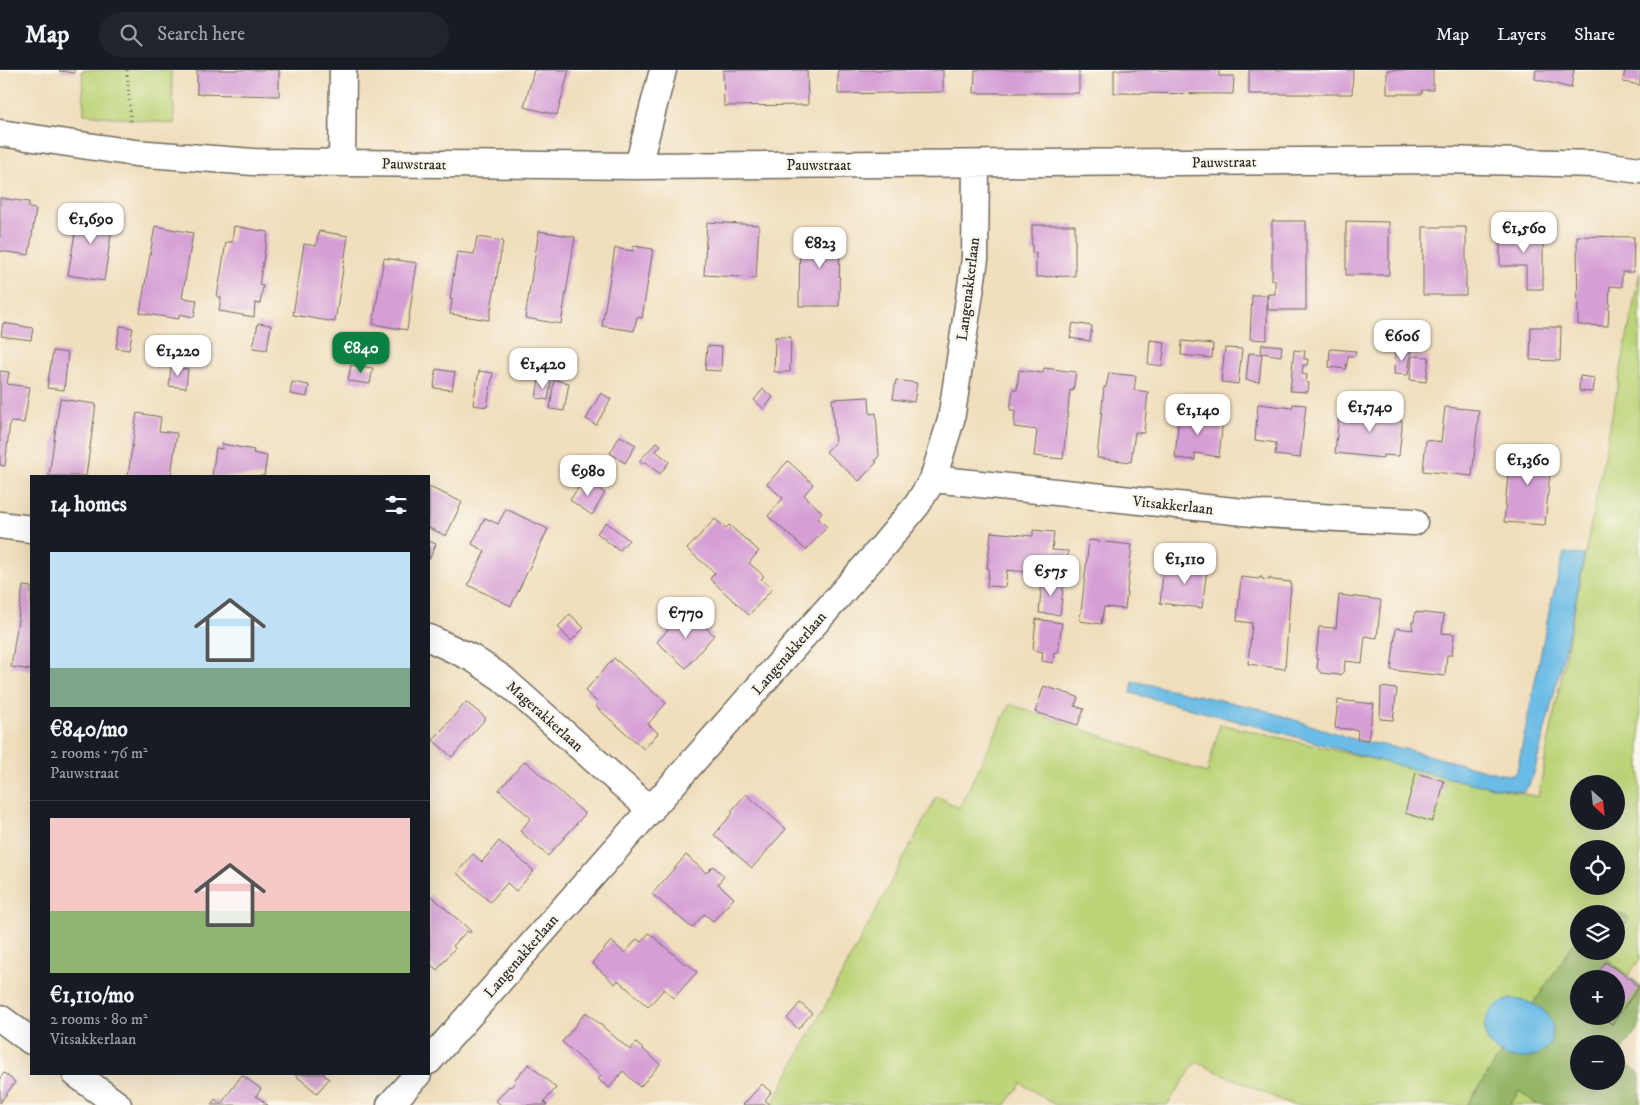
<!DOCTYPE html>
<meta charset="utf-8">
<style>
:root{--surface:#171b24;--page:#20242c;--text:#f1f3f6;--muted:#9ea1a6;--line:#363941;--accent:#0b8043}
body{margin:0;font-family:"IM FELL DW Pica",serif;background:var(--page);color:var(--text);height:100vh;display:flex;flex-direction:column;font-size:19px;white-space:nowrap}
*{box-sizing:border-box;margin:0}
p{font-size:16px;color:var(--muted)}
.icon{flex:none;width:28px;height:28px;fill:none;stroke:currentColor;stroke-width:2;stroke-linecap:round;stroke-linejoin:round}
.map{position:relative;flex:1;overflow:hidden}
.side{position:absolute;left:30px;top:405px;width:400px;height:600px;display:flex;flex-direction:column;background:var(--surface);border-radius:0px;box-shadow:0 5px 20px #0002}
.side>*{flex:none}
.needle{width:32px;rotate:153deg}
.controls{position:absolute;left:1570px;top:705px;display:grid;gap:10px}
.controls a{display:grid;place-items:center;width:55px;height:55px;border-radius:50%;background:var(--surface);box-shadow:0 5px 20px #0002;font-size:25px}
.price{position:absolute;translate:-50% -42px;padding:0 11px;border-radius:10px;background:#fff;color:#222;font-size:16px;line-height:32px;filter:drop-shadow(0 1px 2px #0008)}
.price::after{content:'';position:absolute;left:50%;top:30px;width:15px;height:11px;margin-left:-8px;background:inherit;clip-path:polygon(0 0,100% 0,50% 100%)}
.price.active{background:var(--accent);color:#fff}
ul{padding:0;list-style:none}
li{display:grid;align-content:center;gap:10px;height:265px;padding:0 20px}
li+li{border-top:1px solid var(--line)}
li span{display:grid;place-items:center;height:155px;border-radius:0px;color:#555}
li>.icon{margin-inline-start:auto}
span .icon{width:90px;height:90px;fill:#fffc;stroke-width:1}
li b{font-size:21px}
h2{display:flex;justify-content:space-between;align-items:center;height:60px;padding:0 20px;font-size:21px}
header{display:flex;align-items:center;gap:30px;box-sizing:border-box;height:70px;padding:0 25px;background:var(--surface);border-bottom:1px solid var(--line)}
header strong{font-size:24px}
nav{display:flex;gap:28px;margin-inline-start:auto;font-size:18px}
.search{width:350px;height:45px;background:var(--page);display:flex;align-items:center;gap:12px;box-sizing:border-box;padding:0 18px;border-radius:28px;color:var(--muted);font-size:19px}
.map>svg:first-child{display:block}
.green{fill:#bcd478;stroke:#748052;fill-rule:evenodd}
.forest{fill:#95b668;stroke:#60704a;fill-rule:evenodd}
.water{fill:#6abce6;stroke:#4a7488}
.building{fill:#d59ed5}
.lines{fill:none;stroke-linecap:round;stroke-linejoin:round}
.minor-casing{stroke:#706a5e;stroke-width:29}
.path{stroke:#706a5e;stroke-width:3;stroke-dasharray:1 4;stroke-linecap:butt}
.minor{stroke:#fff;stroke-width:26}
.labels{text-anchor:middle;stroke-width:5;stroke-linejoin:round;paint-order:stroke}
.street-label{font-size:15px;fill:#2b2b2b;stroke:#fbf7ec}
</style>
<header>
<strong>Map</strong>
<div class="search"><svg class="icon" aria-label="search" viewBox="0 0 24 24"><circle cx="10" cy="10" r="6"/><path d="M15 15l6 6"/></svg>Search here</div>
<nav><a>Map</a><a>Layers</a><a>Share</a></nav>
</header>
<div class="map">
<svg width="1640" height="1035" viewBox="0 0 1640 1035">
<rect width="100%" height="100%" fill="#fbf7ec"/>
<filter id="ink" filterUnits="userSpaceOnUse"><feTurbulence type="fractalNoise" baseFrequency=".02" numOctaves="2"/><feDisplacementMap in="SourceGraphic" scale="10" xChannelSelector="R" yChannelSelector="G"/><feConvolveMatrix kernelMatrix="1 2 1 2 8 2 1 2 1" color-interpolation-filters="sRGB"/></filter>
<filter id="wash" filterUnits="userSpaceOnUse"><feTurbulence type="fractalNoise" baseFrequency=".0096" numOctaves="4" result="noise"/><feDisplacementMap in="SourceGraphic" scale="20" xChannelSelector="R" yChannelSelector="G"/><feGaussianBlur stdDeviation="1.12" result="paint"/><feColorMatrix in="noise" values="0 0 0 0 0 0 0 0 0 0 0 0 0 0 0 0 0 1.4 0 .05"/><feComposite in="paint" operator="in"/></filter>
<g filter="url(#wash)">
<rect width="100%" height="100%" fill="#f0debc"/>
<path class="green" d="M 82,0 L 171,0 L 175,54 L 84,44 Z
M 1640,201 L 1640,889 L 1628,906 L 1606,888 L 1610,881 L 1616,881 L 1616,870 L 1629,848 L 1599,835 L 1593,844 L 1579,844 L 1579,865 L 1467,1035 L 1292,1035 L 1196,992 L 1167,1035 L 1055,1035 L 1021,1013 L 1006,1035 L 772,1035 L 937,726 L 959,738 L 1010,634 L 1207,703 L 1220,654 L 1538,727 ZM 1579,714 L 1616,714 L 1616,751 L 1579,751 ZM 1579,779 L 1616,779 L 1616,816 L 1579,816 Z
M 1519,1021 L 1538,1035 L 1510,1035 Z"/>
<path class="forest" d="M 1599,835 L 1629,849 L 1616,870 L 1616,844 L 1593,844 Z
M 1579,865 L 1579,881 L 1610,881 L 1606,888 L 1640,915 L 1640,955 L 1617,987 L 1640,1004 L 1640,1035 L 1538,1035 L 1519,1021 L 1510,1035 L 1467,1035 ZM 1579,909 L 1616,909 L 1616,946 L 1579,946 ZM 1579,974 L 1616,974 L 1616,1011 L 1579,1011 Z"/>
<path class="water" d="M 1564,483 L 1584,485 C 1572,559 1552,631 1534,703 L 1529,715 L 1524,722 L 1469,713 L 1373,689 L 1279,662 L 1131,623 L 1133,611 L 1261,639 L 1356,670 L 1404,679 L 1500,704 L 1513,705 L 1517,701 L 1550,537 Z
M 1510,929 C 1569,931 1564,994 1514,988 C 1503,986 1492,980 1487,969 C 1479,950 1492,934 1510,929 Z"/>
<g id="blocks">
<path class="building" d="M 60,0 L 75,0 L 75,3 L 59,1 Z
M 197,0 L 279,0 L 279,26 L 197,24 Z
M 534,0 L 569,0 L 557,45 L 524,37 Z
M 723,0 L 807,0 L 808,35 L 724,36 Z
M 838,0 L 943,0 L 943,22 L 838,24 Z
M 975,0 L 1079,0 L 1079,23 L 974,23 Z
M 1114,0 L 1219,0 L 1219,6 L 1234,6 L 1233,24 L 1114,23 Z
M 1249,0 L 1353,0 L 1352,24 L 1249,24 Z
M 1387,0 L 1433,0 L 1433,20 L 1422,20 L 1422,24 L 1387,24 Z
M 1536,0 L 1574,0 L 1571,18 L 1535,9 Z
M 1625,0 L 1640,0 L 1640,15 L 1623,12 Z
M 0,128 L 29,132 L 29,138 L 36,139 L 29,185 L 0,181 Z
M 79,140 L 114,145 L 104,211 L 68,205 Z
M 1272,151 L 1306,151 L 1306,240 L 1268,240 L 1268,224 L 1275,224 L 1275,210 L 1272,210 Z
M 1346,151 L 1389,152 L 1389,205 L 1346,205 Z
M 707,152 L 759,155 L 756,208 L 704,205 Z
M 1032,155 L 1075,155 L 1075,206 L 1036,207 L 1036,183 L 1032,183 Z
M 155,156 L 193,163 L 182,228 L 197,230 L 194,247 L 179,244 L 179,249 L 140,243 Z
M 234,156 L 268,162 L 259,215 L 263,216 L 260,234 L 255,233 L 254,247 L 219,241 L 221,227 L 217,227 L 226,172 L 232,172 Z
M 1423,157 L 1466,157 L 1466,225 L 1423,225 Z
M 1500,160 L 1543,160 L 1543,219 L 1526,219 L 1526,196 L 1500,196 Z
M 319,161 L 348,166 L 335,252 L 293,245 L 304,174 L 316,176 Z
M 539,161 L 575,167 L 561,254 L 525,248 Z
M 800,161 L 840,161 L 839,236 L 799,236 Z
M 1577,166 L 1634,167 L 1633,202 L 1622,202 L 1622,217 L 1610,216 L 1608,256 L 1578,255 Z
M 477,167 L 503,171 L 489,250 L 450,244 L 452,229 L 450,229 L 457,182 L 474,184 Z
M 633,176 L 653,179 L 642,248 L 637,247 L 634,261 L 602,256 L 615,178 L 633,181 Z
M 384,188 L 417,193 L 407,260 L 373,254 Z
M 1252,225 L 1267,225 L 1267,270 L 1250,269 Z
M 3,253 L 33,258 L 31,270 L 1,266 Z
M 258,253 L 271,255 L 267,280 L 253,278 Z
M 1073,253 L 1092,256 L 1090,271 L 1070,268 Z
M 120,256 L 133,258 L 129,280 L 116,278 Z
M 1531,257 L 1561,257 L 1560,291 L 1530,290 Z
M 775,267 L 791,267 L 790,302 L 774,302 Z
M 1150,270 L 1165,272 L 1162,296 L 1148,294 Z
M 1182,271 L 1213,274 L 1212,288 L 1181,285 Z
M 1262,274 L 1282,276 L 1281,286 L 1261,283 Z
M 707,276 L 722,277 L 721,301 L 705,300 Z
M 1225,278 L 1242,279 L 1238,314 L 1221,312 Z
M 1330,279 L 1356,281 L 1355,286 L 1348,286 L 1346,299 L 1329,297 Z
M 1294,280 L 1305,281 L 1304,289 L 1308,289 L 1307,295 L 1303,295 L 1302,304 L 1307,305 L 1306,313 L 1309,313 L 1308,322 L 1290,321 Z
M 1395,280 L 1411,281 L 1408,305 L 1394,304 Z
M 53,281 L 68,283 L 64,320 L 47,318 Z
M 1249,283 L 1262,284 L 1259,312 L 1246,310 Z
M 1412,286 L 1429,287 L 1426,312 L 1410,310 Z
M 351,295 L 373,298 L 370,314 L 348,311 Z
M 171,297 L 188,299 L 186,318 L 169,316 Z
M 1044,298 L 1076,302 L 1073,321 L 1070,320 L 1063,389 L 1034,386 L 1037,360 L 1014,357 L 1015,340 L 1010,340 L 1013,319 L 1017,320 L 1019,300 L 1043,303 Z
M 436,299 L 455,302 L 452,320 L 434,318 Z
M 0,301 L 9,302 L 7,314 L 30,317 L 24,353 L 10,352 L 5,396 L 0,395 Z
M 479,301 L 493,303 L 487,337 L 473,335 Z
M 1109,303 L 1136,306 L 1134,320 L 1148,322 L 1144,363 L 1135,362 L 1131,392 L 1097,388 L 1104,317 L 1106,317 Z
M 1580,306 L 1595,308 L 1593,322 L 1579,321 Z
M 539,309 L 551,312 L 548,330 L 536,328 Z
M 554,310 L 569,313 L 564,341 L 550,339 Z
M 896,310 L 917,313 L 914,332 L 893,329 Z
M 292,312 L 309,315 L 307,327 L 290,324 Z
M 763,319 L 773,327 L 764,339 L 754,330 Z
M 601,323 L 611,329 L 596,355 L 586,349 Z
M 869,327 L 870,344 L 876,343 L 879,386 L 875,391 L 877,392 L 859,411 L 826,382 L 835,372 L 832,329 Z
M 60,329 L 96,334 L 86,406 L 49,406 Z
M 1361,332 L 1384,336 L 1383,338 L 1388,338 L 1388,340 L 1400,341 L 1399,350 L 1402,351 L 1402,357 L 1399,386 L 1383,385 L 1383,388 L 1335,383 L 1339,346 L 1359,348 Z
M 1258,334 L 1292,338 L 1293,334 L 1306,335 L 1300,388 L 1275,385 L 1276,373 L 1255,370 Z
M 1445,337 L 1479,340 L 1472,406 L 1423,401 L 1426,370 L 1441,372 Z
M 137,343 L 161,347 L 159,361 L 177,363 L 171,406 L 128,406 Z
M 1179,343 L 1204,346 L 1204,343 L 1215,344 L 1214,347 L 1223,348 L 1219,387 L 1195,383 L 1195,390 L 1175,388 Z
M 620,366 L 636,375 L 625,393 L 610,383 Z
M 657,372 L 661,375 L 656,381 L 669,392 L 660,404 L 645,392 L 643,394 L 639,391 Z
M 222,374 L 254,380 L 253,383 L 267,386 L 264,406 L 212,406 L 216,378 L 222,379 Z
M 1510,378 L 1552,381 L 1545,455 L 1504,452 Z
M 788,391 L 813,414 L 804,425 L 822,442 L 818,448 L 827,457 L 806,480 L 768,446 L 783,428 L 767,414 Z
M 584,409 L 605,423 L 592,445 L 570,430 Z
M 429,417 L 462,432 L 446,466 L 429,458 Z
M 506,439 L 548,459 L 511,536 L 468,515 L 485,481 L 472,474 L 485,448 L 498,454 Z
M 715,449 L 726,458 L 729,455 L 759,481 L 749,493 L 764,506 L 761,509 L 772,519 L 749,545 L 710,509 L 715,503 L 687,479 Z
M 606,452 L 629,470 L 619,481 L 597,463 Z
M 1033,460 L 1054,462 L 1052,480 L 1068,481 L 1066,506 L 1007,500 L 1005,517 L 987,516 L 989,498 L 987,498 L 991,462 L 1033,466 Z
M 1089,470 L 1132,475 L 1125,539 L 1104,537 L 1101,554 L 1080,551 Z
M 429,471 L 436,474 L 429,490 Z
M 1192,489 L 1208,491 L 1202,538 L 1160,533 L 1164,495 L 1191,498 Z
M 1241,507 L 1259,509 L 1260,507 L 1262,507 L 1262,509 L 1270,510 L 1270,508 L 1273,510 L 1291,512 L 1285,599 L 1248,594 L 1252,553 L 1237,551 Z
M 1042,509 L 1064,511 L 1060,545 L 1039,543 Z
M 23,516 L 31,517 L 31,600 L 11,597 Z
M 1339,525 L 1381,530 L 1377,568 L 1365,566 L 1362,593 L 1345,591 L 1344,601 L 1340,605 L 1321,603 L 1317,598 L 1318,589 L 1316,589 L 1319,557 L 1336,558 Z
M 685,540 L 714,565 L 686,598 L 657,572 Z
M 1415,542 L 1444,545 L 1442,563 L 1454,564 L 1452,585 L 1447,585 L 1445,606 L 1391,600 L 1396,558 L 1413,560 L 1413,558 L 1412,558 L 1412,552 L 1414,552 Z
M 570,544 L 584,558 L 571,571 L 558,557 Z
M 1036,549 L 1062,553 L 1058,583 L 1054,582 L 1053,593 L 1042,591 L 1043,582 L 1033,580 Z
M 614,588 L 666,633 L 648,654 L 658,663 L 644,679 L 595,636 L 598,633 L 585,621 Z
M 1044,616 L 1078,627 L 1075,636 L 1084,639 L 1078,655 L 1035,642 Z
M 1381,617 L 1397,619 L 1393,650 L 1380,649 Z
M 1338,630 L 1374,634 L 1368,670 L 1357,669 L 1358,660 L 1335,658 Z
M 466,632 L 486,648 L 452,687 L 433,670 Z
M 525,691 L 585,744 L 548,786 L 520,761 L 531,748 L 499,720 Z
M 1416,703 L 1444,711 L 1439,734 L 1432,752 L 1405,743 Z
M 746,724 L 786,759 L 752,798 L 714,765 L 733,743 L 731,741 Z
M 499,771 L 534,801 L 516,821 L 507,813 L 490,832 L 457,803 L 473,784 L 482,792 Z
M 686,785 L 706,803 L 713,796 L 724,806 L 718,814 L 734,828 L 713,851 L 704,844 L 692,858 L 652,824 Z
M 429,824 L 471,861 L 470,863 L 467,861 L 453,876 L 455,878 L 437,900 L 429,893 Z
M 649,863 L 685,894 L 687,893 L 697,902 L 674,928 L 664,919 L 648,937 L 618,910 L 615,914 L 592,893 L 611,871 L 625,883 L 637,869 L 641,872 Z
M 1605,892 L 1634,911 L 1633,913 L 1639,917 L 1612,954 L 1601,946 L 1616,946 L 1616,909 L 1594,909 Z
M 800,933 L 812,943 L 798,959 L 787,948 Z
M 585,943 L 587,943 L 630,980 L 636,973 L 660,994 L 640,1017 L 623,1001 L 609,1018 L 598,1009 L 601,1006 L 562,972 Z
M 529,994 L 556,1018 L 544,1032 L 547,1035 L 501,1035 L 496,1031 L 509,1016 L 511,1017 L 515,1012 L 514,1010 Z
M 4,1003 L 15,1012 L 0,1033 L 0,1008 Z
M 294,1004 L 325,1004 L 324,1005 L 329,1009 L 317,1023 Z
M 242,1005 L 261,1019 L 256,1026 L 268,1035 L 211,1035 L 215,1029 L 221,1034 Z
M 762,1014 L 771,1022 L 765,1030 L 771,1035 L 743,1035 Z"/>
</g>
</g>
<g filter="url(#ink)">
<use href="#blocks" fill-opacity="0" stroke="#706a5e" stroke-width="1"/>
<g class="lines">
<g class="minor-casing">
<path id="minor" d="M 0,63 L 135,83 L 253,92 L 638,96 L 1443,90 L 1595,94 L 1640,100
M 342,93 L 343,0
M 638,96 L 663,0
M 933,409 L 1262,444 L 1414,452
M 0,455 L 31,459
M 429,568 L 472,588 L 502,608 L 651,740
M 0,948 L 31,971
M 429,991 L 883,476 L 917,435 L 933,409 L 951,350 L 975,189 L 976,94
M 76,1004 L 118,1035
M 390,1035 L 418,1004"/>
</g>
<path class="path" d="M 127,0 L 131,54"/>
<use href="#minor" class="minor"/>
</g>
</g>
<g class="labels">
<g class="street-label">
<text transform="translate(1224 92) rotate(-1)" y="5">Pauwstraat</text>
<text transform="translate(414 94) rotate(1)" y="5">Pauwstraat</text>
<text x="819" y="100">Pauwstraat</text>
<text transform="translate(968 219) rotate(-83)" y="5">Langenakkerlaan</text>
<text transform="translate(1173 435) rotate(6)" y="5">Vitsakkerlaan</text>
<text transform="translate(789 583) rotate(-49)" y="5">Langenakkerlaan</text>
<text transform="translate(545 646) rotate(42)" y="5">Magerakkerlaan</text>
<text transform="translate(521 886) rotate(-49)" y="5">Langenakkerlaan</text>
</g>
</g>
</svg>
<div class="controls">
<a><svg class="needle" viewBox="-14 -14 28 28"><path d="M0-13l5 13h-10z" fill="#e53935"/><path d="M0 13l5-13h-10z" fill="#9ea1a6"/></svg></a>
<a><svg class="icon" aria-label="locate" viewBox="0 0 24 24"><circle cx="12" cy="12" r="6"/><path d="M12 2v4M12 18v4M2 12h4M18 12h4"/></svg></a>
<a><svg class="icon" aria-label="layers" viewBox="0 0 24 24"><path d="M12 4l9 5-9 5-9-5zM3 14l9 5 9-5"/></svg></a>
<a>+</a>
<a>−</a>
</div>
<b class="price" style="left:91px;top:175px">€1,690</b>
<b class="price" style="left:1524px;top:184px">€1,560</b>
<b class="price" style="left:820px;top:199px">€823</b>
<b class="price" style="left:1402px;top:292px">€606</b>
<b class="price active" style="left:361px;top:304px">€840</b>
<b class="price" style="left:178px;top:307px">€1,220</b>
<b class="price" style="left:543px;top:320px">€1,420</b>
<b class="price" style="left:1370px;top:363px">€1,740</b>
<b class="price" style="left:1198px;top:366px">€1,140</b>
<b class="price" style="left:1528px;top:416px">€1,360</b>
<b class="price" style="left:588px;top:427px">€980</b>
<b class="price" style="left:1185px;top:515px">€1,110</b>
<b class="price" style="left:1051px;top:527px">€575</b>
<b class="price" style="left:686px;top:569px">€770</b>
<section class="side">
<h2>14 homes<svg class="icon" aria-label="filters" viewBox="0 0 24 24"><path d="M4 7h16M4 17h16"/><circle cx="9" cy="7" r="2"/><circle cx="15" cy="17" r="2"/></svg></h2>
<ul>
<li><span style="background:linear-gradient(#bfe0f5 75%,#7fa58c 0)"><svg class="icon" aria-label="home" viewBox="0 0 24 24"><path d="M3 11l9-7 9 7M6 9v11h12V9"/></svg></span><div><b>€840/mo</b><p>2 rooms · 76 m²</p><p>Pauwstraat</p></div></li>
<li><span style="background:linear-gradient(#f6c9c9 60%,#8fb573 0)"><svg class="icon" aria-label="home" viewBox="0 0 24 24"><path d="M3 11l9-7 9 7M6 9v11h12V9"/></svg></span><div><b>€1,110/mo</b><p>2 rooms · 80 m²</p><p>Vitsakkerlaan</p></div></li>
</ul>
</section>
</div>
